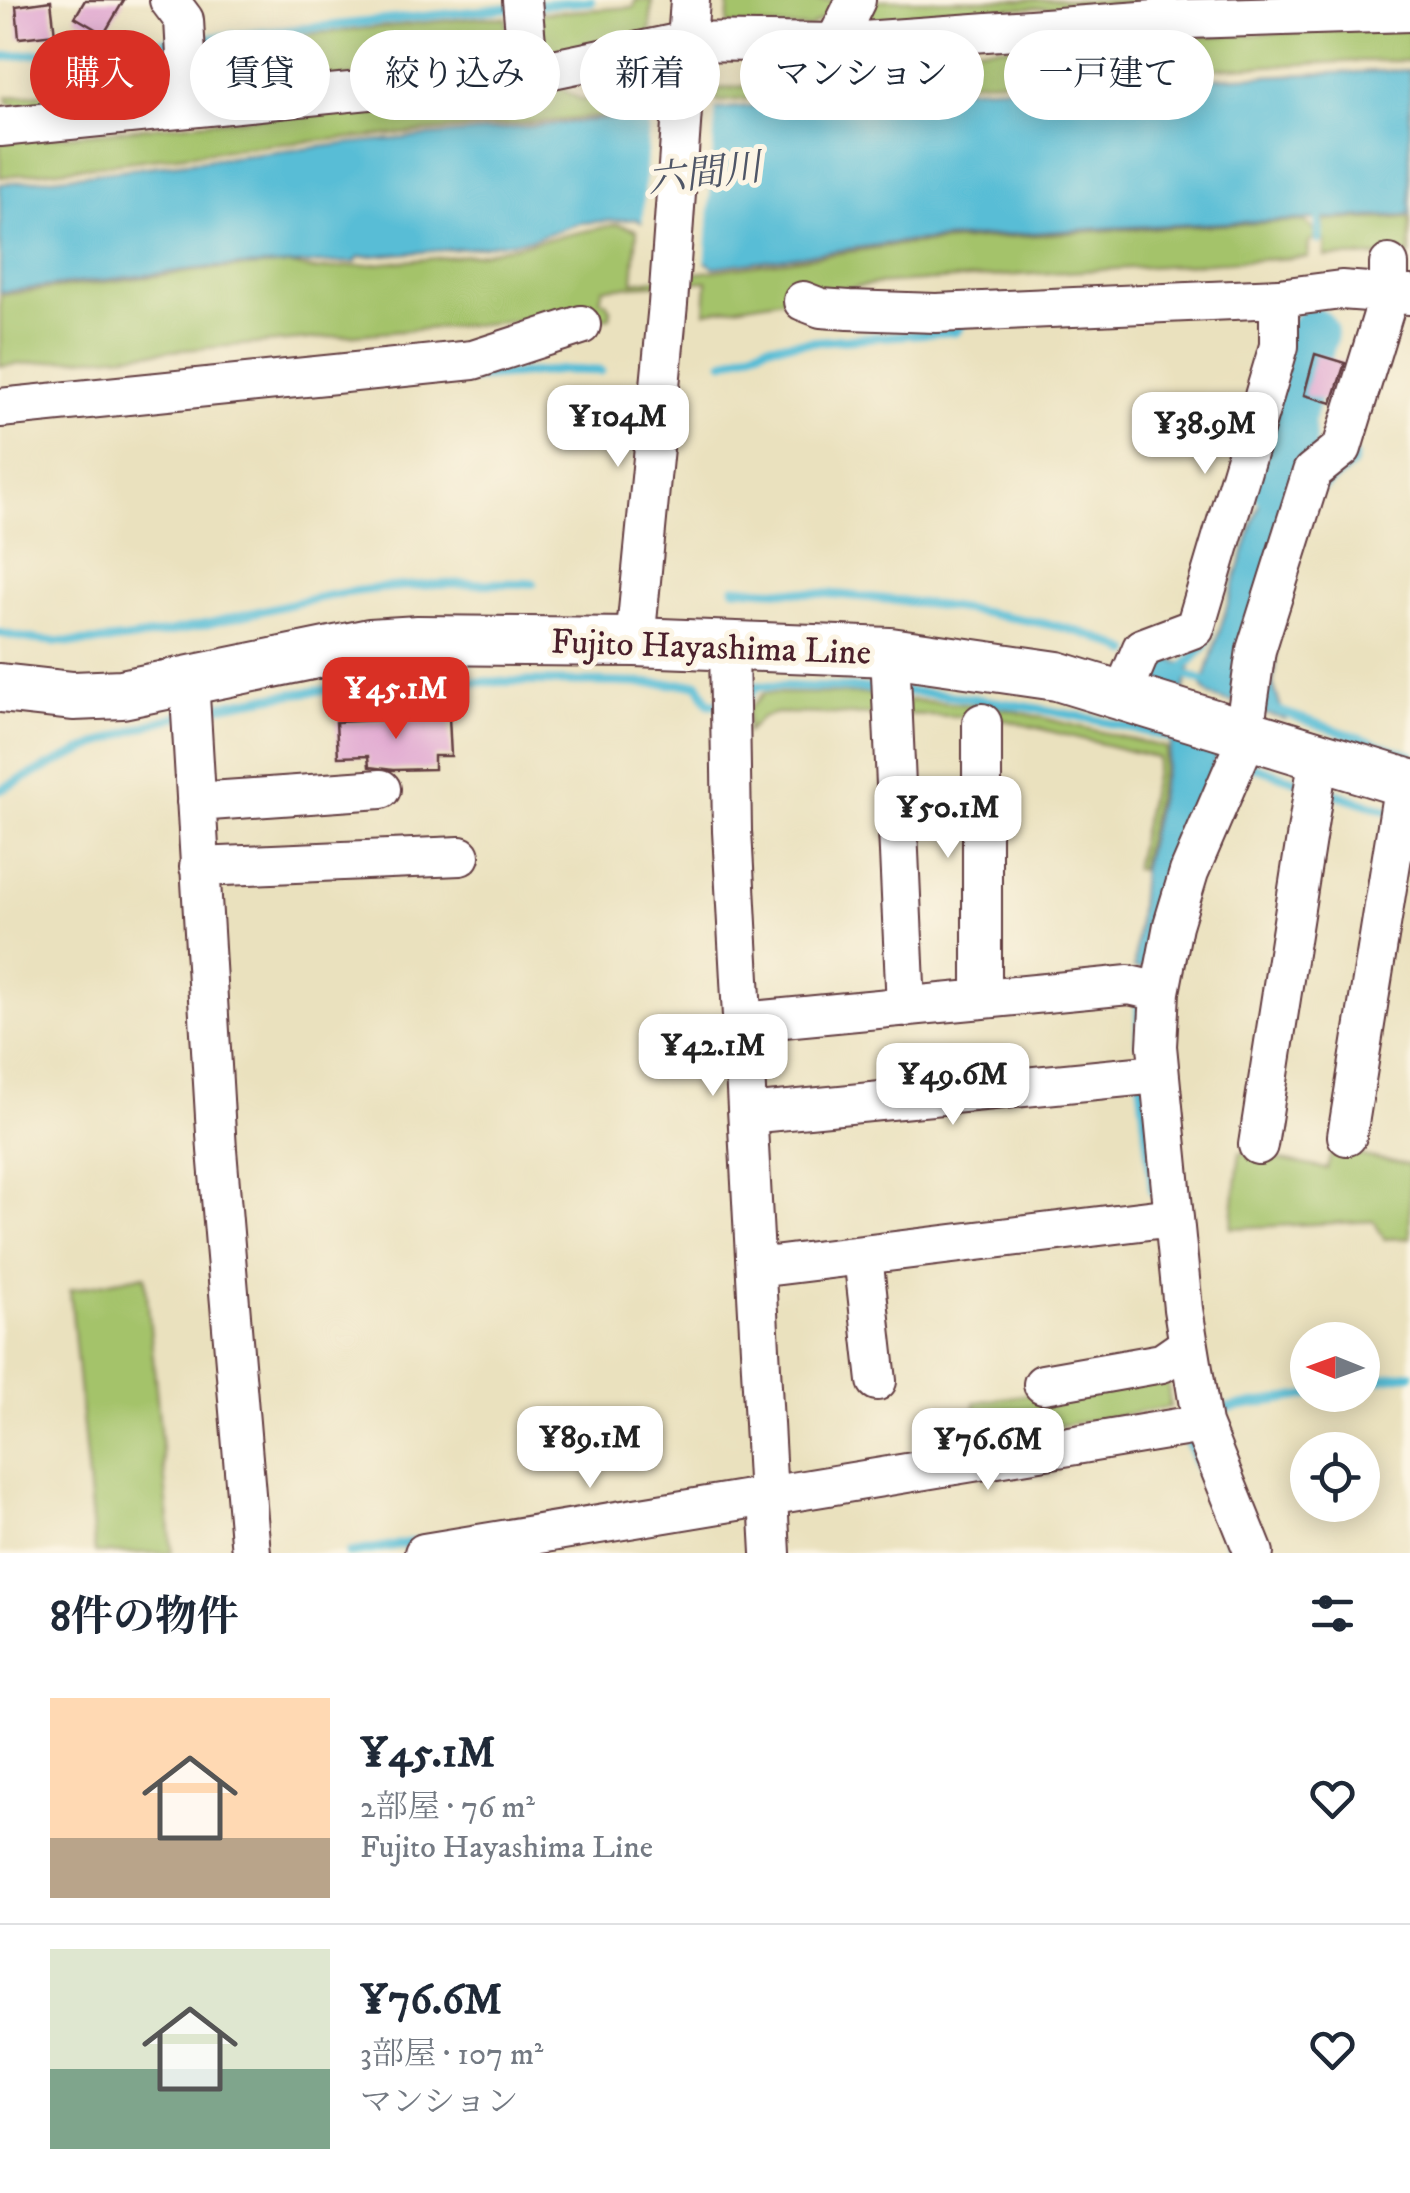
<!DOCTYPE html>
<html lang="ja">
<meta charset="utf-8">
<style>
:root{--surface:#fff;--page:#f6f6f7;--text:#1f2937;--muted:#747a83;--line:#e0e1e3;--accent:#d93025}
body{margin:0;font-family:"IM FELL DW Pica","Noto Serif JP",serif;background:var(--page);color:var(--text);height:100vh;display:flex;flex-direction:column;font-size:38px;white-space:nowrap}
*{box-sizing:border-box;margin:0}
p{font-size:32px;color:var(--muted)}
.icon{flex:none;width:55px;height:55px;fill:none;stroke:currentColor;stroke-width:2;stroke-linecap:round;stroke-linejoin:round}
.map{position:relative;height:1553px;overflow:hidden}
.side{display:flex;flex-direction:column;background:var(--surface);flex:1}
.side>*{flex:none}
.banner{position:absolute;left:30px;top:30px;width:1350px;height:90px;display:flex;gap:20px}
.needle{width:65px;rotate:271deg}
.controls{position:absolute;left:1290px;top:1322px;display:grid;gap:20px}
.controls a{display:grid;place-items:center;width:90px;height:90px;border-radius:50%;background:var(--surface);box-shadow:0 5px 25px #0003;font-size:50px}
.price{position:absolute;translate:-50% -85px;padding:0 22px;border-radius:20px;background:#fff;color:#222;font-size:32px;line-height:65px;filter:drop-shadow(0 2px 5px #0008)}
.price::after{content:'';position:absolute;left:50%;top:60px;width:30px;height:22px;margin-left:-15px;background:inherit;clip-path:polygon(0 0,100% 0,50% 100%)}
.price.selected{background:var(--accent);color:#fff}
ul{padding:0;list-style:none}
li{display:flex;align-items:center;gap:30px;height:250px;padding:0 50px}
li+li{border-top:2px solid var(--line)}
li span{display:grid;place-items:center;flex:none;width:280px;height:200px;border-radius:0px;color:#555}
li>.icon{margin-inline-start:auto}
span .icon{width:120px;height:120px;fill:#fffc;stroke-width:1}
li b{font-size:42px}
h2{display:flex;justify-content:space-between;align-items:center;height:120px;padding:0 50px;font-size:42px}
.pill{padding:0 35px;border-radius:45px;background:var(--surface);box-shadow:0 5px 25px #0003;font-size:35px;line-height:90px}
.pill.selected{background:var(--accent);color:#fff}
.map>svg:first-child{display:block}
.green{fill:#a4c36a;stroke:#77714a;stroke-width:2.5}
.water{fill:#58bdd6;stroke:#516e80;stroke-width:2.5}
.pier{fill:#eae1be}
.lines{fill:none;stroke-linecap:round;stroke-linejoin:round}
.stream{stroke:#58bdd6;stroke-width:9}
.river{stroke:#58bdd6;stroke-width:50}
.building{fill:#e1a9d1}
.minor-casing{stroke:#623c41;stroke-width:42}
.major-casing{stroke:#623c41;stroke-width:52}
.minor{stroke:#fff;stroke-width:38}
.major{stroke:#fff;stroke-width:48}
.labels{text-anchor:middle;stroke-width:10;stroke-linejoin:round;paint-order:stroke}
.street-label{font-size:35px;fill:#4a1f2b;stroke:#fcf5e5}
.water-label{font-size:38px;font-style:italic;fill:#4f5667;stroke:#fcf5e5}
</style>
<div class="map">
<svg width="1410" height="1553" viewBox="0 0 1410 1553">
<rect width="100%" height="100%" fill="#fcf5e5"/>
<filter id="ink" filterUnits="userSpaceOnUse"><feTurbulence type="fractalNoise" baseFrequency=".01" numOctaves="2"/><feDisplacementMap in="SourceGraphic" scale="20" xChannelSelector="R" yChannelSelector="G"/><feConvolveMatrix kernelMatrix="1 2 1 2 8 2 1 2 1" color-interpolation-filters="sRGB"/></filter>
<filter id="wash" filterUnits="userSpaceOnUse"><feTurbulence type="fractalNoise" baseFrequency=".0048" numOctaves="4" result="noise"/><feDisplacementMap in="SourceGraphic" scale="40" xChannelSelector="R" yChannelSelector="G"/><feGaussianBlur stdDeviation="2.25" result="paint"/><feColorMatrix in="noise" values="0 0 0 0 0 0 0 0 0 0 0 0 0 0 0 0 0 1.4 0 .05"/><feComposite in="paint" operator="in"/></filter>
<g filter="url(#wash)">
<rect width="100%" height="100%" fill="#eae1be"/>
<path class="green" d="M 635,0 L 652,0 L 650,34 L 548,54 L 542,44 L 540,13 L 634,7 Z
M 729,0 L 743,1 L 837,0 L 828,15 L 809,28 L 727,25 Z
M 867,0 L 1336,0 L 939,10 L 921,21 L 876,24 L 865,9 Z
M 484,17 L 506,18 L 509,47 L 507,56 L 489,64 L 204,90 L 197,45 Z
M 1410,26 L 1410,61 L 1362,61 L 906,85 L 716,102 L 717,89 L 755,85 L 756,64 L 760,59 Z
M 177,82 L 175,92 L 34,110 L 8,103 L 7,97 Z
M 560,88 L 582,100 L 648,95 L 648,113 L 269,145 L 0,177 L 0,142 Z
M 1410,218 L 1410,256 L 1325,257 L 1325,241 L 1321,240 L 1324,220 Z
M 1304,221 L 1315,231 L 1314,240 L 1309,242 L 1308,257 L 874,284 L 705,312 L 707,281 L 603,288 L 600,300 L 606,302 L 611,311 L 610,317 L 595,320 L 551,318 L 0,366 L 0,295 L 214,269 L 289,264 L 314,270 L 477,254 L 618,224 L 637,230 L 633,282 L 897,245 L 1110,230 Z
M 764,693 L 874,694 L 876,715 L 777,713 L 762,717 L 747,732 L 748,710 Z
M 909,700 L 998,707 L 1167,748 L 1140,870 L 1134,869 L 1158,758 L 997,718 L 904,714 Z
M 1332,1150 L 1410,1165 L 1410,1238 L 1384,1239 L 1374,1221 L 1231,1228 L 1240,1152 L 1327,1169 Z
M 145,1275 L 172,1553 L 95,1553 L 70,1290 Z
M 1167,1374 L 1170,1407 L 976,1440 L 975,1402 Z"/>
<path class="water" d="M 1410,70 L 1410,215 L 1106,228 L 900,242 L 714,267 L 636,219 L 580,223 L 532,239 L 469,248 L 359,257 L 355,262 L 214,267 L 0,292 L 0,184 L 353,143 L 924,90 Z
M 1285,421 L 1314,428 L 1246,645 L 1233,703 L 1210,696 L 1202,687 Z
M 1277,646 L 1273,684 L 1285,719 L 1264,714 L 1268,649 Z
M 1157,654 L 1190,667 L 1184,690 L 1151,680 L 1145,666 Z
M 1175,726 L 1222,742 L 1166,887 L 1146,969 L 1134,968 L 1142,872 Z"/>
<path class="pier" d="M 716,102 L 705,268 L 642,229 L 650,108 Z"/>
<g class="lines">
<path class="stream" d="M 530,5 L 591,1
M 192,40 L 515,7
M 0,57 L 177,41
M 1319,240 L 1319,208
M 724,362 L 768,345 L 957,331 L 963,323
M 467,379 L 563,370 L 601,371
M 1319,491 L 1352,464 L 1354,457
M 734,588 C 825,593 914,599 1003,616 C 1047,624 1089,630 1129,652
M 0,633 C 116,663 230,612 344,593 C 407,583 470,584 533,583
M 1180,671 L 1204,647 L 1209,632
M 1180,673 L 1212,684
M 903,691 C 999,699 1090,716 1183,741
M 743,704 L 756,686 L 883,689
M 201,710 C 364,673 532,682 698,684 L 709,704 L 722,704
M 1276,710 L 1410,755
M 1252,766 L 1306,784
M 1321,789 L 1392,812
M 0,790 C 58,761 118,732 182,715
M 1139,998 L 1139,1043
M 1141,1083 L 1153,1192
M 1362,1382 L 1410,1374
M 1215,1410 L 1308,1395
M 1185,1435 L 1234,1553
M 349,1553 L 420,1541"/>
<path class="river" d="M 1279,489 L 1292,450 L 1289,419 L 1313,333"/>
</g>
<g id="blocks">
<path class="building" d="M 85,0 L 124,0 L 104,34 L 75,17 Z
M 51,1 L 55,34 L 19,38 L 16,6 Z
M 1315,354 L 1345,363 L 1332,403 L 1304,395 Z
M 449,717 L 451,756 L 434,756 L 434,769 L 393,770 L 369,767 L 368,756 L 338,757 L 336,722 Z"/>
</g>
</g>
<g filter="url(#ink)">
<use href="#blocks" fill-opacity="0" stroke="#623c41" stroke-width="2.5"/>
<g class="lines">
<g class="minor-casing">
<path id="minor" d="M 169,0 L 184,20 L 189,108
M 522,0 L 529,74
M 835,43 L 856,0
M 0,127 L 529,74 L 687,41 L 835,43 L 1155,20 L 1410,12
M 803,301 L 821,308 L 849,310 L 936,313 L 1279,298 L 1341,290 L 1410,295
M 0,408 L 473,360 L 581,325
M 635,642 L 668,304 L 690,0
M 729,645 L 732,831 L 771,1553
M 890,652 L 906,1007
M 189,679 L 217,1150 L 251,1553
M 1123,693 L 1142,648 L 1195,628 L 1279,346 L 1279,298
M 982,723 L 982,999
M 1244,732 L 1256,650 L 1312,472 L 1342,448 L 1389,295 L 1389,264
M 1249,733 L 1189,872 L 1173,925 L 1160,992 L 1157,1046 L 1183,1309 L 1202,1424 L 1254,1553
M 196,802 L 381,789
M 199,867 L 460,856
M 742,1022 L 1129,985 L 1160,992
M 748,1114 L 1158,1074
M 1347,1136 L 1404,782
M 1258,1145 L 1319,755
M 863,1256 L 877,1381
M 756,1268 L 1173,1217
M 1043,1384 L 1162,1363 L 1188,1345
M 424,1553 L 1202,1424"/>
</g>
<g class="major-casing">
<path id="major" d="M 0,688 L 73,696 L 122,694 L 370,643 L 418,640 L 635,642 L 890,652 L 1057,676 L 1410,784"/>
</g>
<use href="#minor" class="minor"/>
<use href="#major" class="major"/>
</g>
</g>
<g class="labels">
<g class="street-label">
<text transform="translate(711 646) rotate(2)" y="12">Fujito Hayashima Line</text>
</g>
<g class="water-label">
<text transform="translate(704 173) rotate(-7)" y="13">六間川</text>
</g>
</g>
</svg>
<div class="controls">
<a><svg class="needle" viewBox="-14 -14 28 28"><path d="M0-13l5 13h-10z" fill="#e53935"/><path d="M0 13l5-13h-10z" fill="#747a83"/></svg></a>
<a><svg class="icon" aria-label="locate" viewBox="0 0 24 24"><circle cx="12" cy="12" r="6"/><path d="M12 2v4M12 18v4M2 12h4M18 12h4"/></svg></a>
</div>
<b class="price" style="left:618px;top:470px">¥104M</b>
<b class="price" style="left:1205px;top:477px">¥38.9M</b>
<b class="price selected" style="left:396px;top:742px">¥45.1M</b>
<b class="price" style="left:948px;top:861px">¥50.1M</b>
<b class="price" style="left:713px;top:1099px">¥42.1M</b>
<b class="price" style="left:953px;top:1128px">¥49.6M</b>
<b class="price" style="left:590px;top:1491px">¥89.1M</b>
<b class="price" style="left:988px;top:1493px">¥76.6M</b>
<div class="banner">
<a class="pill selected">購入</a>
<a class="pill">賃貸</a>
<a class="pill">絞り込み</a>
<a class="pill">新着</a>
<a class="pill">マンション</a>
<a class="pill">一戸建て</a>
</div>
</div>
<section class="side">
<h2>8件の物件<svg class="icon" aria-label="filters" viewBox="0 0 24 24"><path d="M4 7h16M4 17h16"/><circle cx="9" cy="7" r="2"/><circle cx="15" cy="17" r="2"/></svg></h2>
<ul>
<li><span style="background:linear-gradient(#ffd9b3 70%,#b9a48a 0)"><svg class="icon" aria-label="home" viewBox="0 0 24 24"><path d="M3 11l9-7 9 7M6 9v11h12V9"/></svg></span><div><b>¥45.1M</b><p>2部屋 · 76 m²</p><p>Fujito Hayashima Line</p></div><svg class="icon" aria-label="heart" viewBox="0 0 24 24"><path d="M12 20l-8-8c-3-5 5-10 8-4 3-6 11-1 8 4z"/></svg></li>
<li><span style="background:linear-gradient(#dfe7d0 60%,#7fa58c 0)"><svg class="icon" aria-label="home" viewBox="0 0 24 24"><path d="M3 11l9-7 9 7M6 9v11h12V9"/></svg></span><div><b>¥76.6M</b><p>3部屋 · 107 m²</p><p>マンション</p></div><svg class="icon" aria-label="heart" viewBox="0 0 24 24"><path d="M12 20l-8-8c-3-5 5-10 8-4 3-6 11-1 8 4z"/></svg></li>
</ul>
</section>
